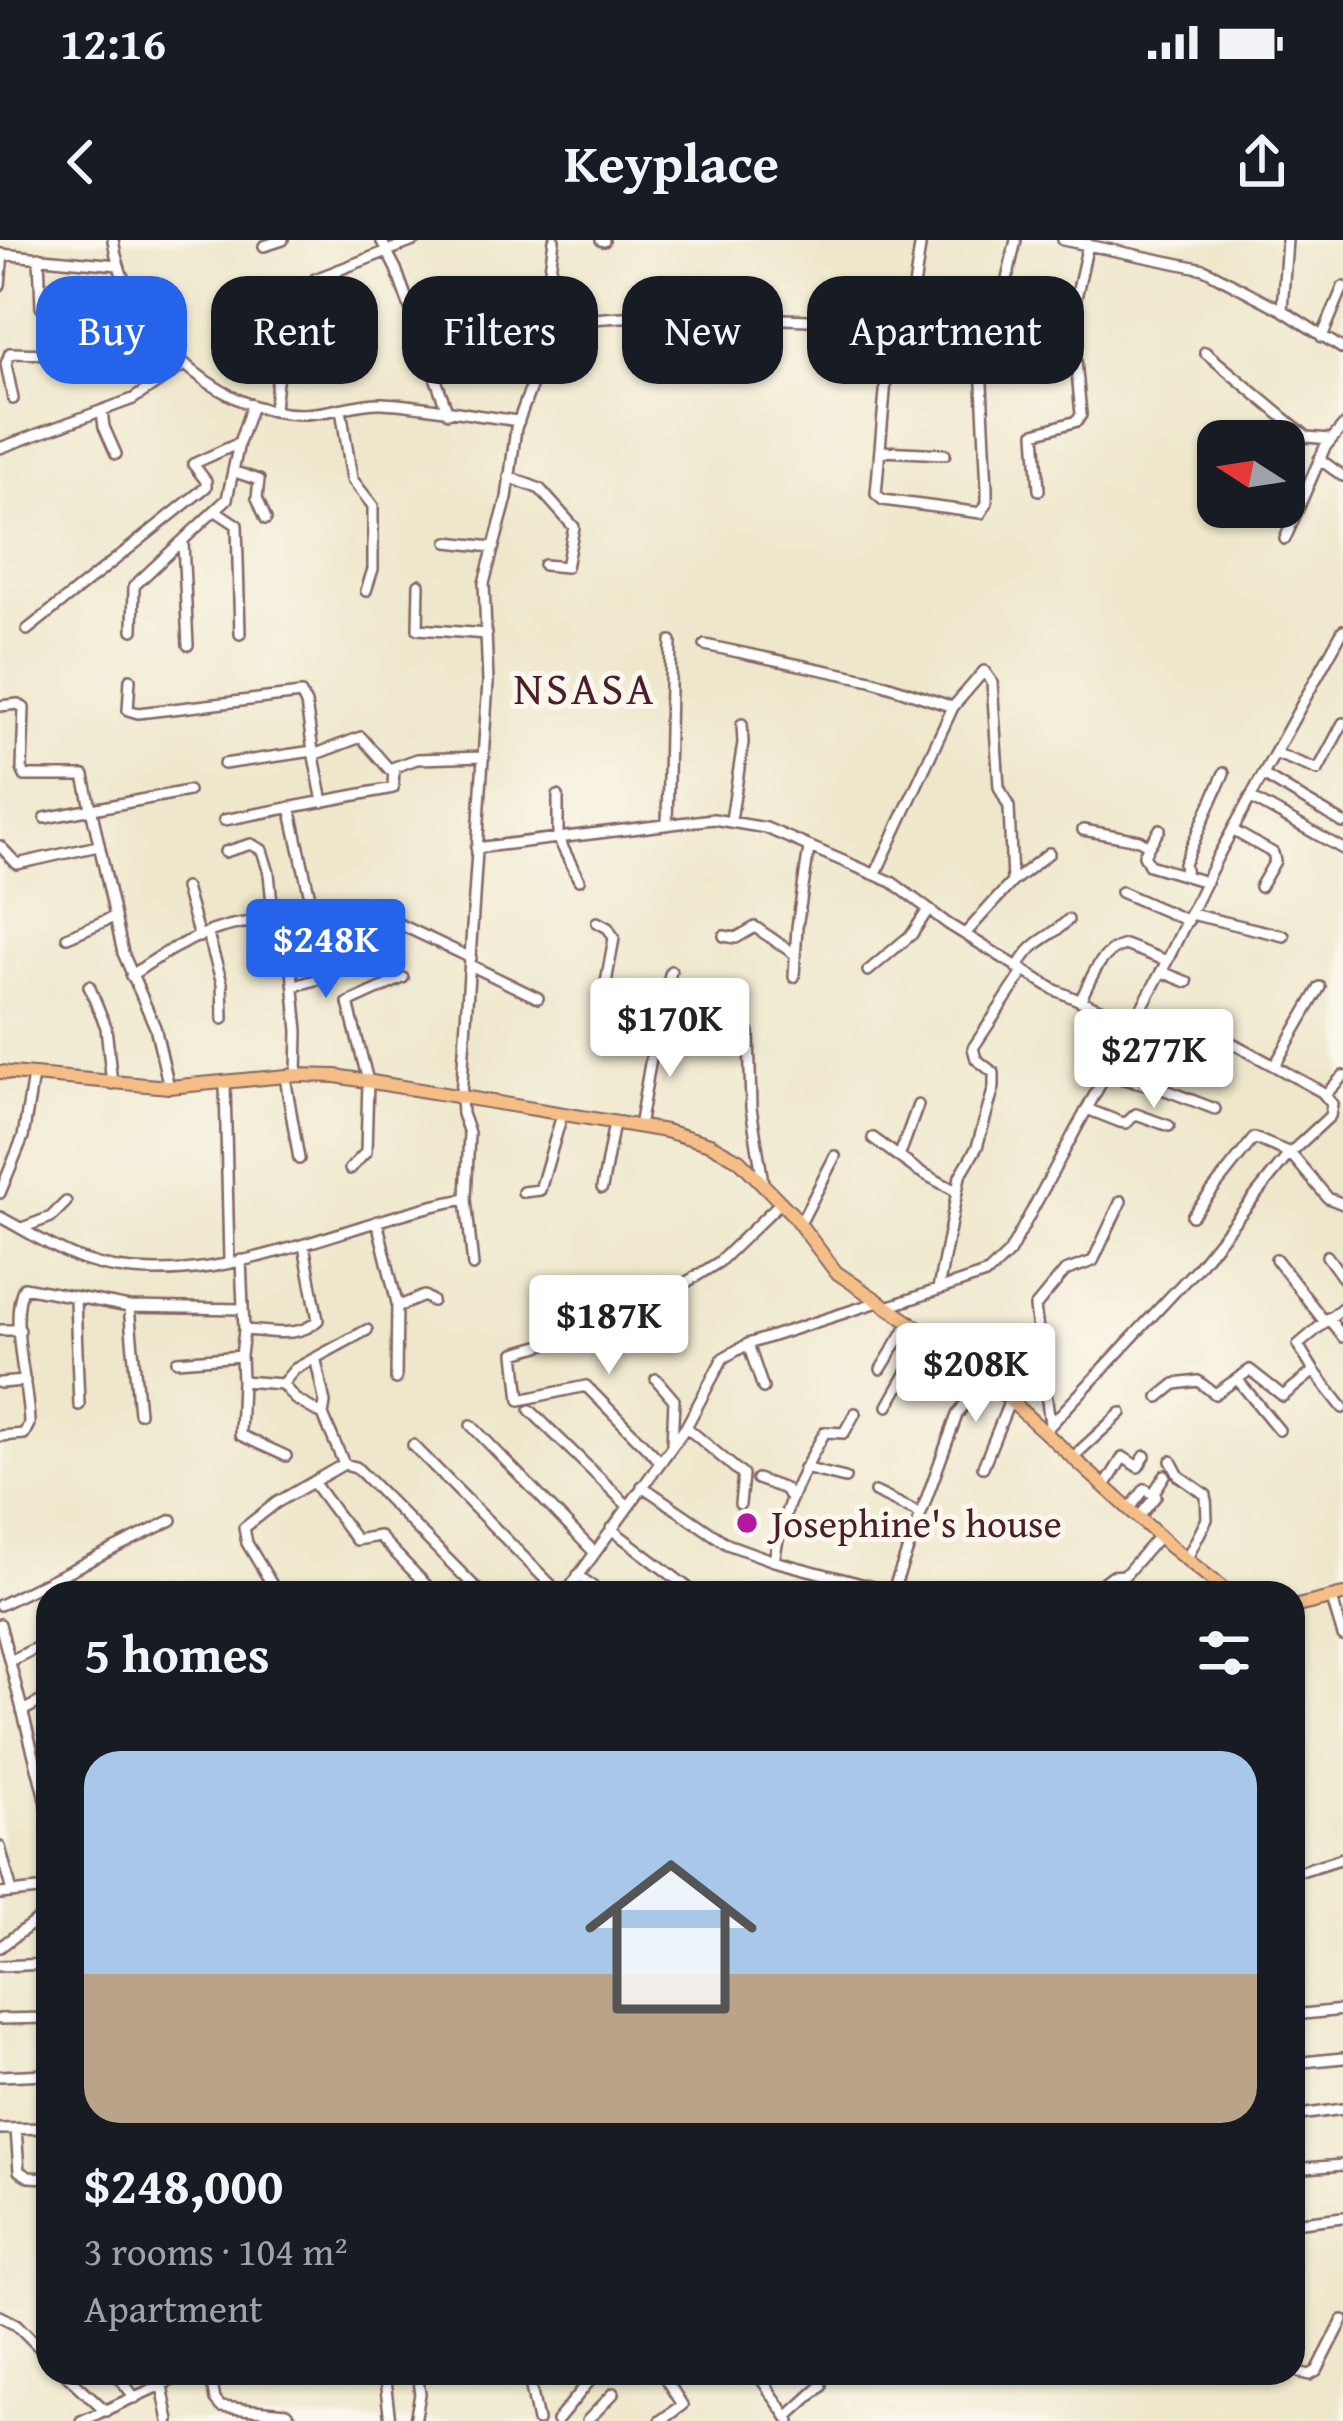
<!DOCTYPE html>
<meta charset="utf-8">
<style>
:root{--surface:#171b24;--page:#20242c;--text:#f1f3f6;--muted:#9ea1a6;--accent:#2563eb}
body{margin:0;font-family:"Gentium Book Plus",serif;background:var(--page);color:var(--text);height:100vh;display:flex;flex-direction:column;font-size:45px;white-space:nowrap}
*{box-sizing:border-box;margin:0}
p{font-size:39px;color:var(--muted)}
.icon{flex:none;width:66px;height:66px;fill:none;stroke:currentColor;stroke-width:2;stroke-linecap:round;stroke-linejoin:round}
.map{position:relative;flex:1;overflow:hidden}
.sheet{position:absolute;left:36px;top:1341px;width:1269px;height:804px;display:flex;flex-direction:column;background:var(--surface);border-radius:36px;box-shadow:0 3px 9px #0004}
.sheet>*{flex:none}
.hud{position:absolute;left:36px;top:36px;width:1272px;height:108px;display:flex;gap:24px}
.needle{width:78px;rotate:282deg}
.tools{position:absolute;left:1197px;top:180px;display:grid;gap:24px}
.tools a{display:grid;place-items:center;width:108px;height:108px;border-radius:24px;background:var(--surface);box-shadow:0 3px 9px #0004;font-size:60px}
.price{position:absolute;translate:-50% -102px;padding:0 27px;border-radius:12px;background:#fff;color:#222;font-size:39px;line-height:78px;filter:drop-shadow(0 3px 6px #0008)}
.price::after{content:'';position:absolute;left:50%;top:72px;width:36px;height:27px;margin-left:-18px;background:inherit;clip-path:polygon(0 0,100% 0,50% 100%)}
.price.current{background:var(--accent);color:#fff}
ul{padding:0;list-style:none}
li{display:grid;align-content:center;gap:24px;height:636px;padding:0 48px}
li span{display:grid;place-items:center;height:372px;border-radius:36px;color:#555}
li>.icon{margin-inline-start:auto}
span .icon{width:216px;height:216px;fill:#fffc;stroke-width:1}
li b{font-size:51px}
h2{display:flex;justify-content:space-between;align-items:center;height:144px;padding:0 48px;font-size:51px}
.tag{padding:0 42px;border-radius:36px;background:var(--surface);box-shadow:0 3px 9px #0004;font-size:42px;line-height:108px}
.tag.current{background:var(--accent);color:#fff}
.status{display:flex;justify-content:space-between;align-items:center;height:84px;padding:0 60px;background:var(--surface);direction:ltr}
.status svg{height:33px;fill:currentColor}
header{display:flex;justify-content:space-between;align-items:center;height:156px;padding:0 48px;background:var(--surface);font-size:54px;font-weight:800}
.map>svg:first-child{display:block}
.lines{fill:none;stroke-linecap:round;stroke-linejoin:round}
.minor-casing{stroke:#836563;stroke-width:14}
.major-casing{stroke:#836563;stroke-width:16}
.minor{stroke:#fff;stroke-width:9}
.major{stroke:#f6be87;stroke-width:12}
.poi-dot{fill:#b5179e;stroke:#fbf7ec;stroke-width:4.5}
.labels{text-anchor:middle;stroke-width:10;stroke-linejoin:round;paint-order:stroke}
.poi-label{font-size:39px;fill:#4a1f2b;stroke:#fbf7ec;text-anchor:start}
.quarter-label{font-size:45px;letter-spacing:3px;fill:#4a1f2b;stroke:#fbf7ec}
</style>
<div class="status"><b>12:16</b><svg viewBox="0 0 49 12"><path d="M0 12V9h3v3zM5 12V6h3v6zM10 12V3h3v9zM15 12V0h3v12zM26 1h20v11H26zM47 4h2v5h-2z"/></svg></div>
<header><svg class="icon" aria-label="back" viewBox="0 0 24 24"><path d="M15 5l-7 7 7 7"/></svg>Keyplace<svg class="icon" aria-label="share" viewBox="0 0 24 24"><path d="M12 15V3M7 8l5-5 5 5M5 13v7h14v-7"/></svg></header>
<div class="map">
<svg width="1343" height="2181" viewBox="0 0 1343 2181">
<rect width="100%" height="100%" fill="#fbf7ec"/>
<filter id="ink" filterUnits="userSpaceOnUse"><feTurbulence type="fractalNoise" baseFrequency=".00833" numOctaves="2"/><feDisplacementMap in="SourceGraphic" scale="24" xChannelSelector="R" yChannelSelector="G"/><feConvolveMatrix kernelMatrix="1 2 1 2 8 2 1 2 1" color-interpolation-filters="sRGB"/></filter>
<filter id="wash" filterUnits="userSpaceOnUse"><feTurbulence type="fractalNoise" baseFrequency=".004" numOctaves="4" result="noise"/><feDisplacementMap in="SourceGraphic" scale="48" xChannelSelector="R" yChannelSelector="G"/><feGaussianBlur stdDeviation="2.7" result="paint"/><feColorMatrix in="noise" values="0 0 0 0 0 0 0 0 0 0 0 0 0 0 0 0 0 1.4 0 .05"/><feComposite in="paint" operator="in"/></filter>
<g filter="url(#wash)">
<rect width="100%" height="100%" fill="#eee7cb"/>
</g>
<g filter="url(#ink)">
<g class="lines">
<g class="minor-casing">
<path id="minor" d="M 113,0 C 125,84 213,173 300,174 C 328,175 355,162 382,163 C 427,165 474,176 519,181
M 381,0 L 396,29 L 448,173
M 601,0 L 604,1
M 1063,0 L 1204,29 L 1282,70 L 1343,109
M 264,6 L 283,0
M 0,14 L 118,25
M 39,17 L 41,67
M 0,45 L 3,14
M 1003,57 L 1016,0
M 1282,70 L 1287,0
M 909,81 L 921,0
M 325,85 L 315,39 L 416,0
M 545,85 C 650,67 784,80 891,84 L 909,81 L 973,93 L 980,103 L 987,249 L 987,263 L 981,273 L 883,260 L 876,254 L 891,84
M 1322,97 L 1343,47
M 1205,112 L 1307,197 L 1330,199
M 13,159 L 6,124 L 10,113 L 100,115 L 158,91
M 274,169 L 281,106
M 341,169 L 352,239 L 373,266 L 373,329 L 366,351
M 102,171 L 104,187 L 116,214
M 0,208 L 133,159 L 184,125
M 881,211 L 945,214
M 1319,219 L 1343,236
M 235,232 L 259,240 L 257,258 L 266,279
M 509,237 L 540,249 L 574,287 L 566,327 L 544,325
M 1039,250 L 1035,193 L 1077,181 L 1081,175 L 1072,76 L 1088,4
M 216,271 L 237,285 L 240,394
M 1285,299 L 1325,207 L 1343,186
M 448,302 L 492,307
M 183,303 L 188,405
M 419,344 L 418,389 L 487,394
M 27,390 L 206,247 L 206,241 L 193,224 L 239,203 L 252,165
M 133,390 L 134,346 L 227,259 L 239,203
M 705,405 L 871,440 L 953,467
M 130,439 L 128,470 L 138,473 L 301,454 L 306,464 L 313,511
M 0,466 L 18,464 L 24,468 L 22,529 L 25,536 L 84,536 L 123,713 L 155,787 L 169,847
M 316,514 L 361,497 L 389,529 L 417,519 L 484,517
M 1277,514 L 1318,530 L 1343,483
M 224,524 L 313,511 L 323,562
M 1265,536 L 1343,583
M 558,556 L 558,598 L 579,640
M 1253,559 L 1343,609
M 45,578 L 188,551
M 224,580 L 393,548 L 394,528
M 731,580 L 743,503 L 742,484
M 667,584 L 671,401
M 1083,590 L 1139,600 L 1149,606 L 1144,615 L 1149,625 L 1206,642
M 1234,591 L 1273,613 L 1275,621 L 1260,647
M 0,606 L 17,624 L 98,606
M 1149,606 L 1160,589
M 476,608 L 713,579 L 766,588 L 892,642 L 948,684 L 1055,750 L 1128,781 L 1185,788 L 1234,804 L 1322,852 L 1332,864 L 1330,876 L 1290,913 L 1328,958 L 1343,964
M 225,612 L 251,604 L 262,610 L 269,633 L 274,684
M 876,633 L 953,467 L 984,431 L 992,442 L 999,547 L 1009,567 L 1012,642
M 1186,636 L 1184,624 L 1224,533
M 185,648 L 199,697
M 1121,652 L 1188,681
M 1191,674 L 1284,696
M 597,682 L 608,688 L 614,698 L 603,760 L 607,791 L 619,793 L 636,784 L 656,789
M 288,690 L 298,791 L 297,835
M 965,694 L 1012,642 L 1049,613
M 208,695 L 222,743 L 223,779
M 724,696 L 736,698 L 755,687 L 796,715
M 67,697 L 114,677
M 353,706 L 395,682 L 471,718
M 470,725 L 538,758
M 1017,728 C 1035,697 1046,702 1068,680
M 868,731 L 912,694 L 928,670
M 1162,732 L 1187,742
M 131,736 C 164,711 212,684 255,682 C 280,681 284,690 310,681 L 313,671 L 290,567
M 794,737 L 797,687 L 809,608
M 89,746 L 106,787 L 112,844
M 294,746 L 319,739
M 1080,761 C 1091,740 1099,711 1125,705 L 1167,721
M 749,792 L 751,868 L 763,942
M 1275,825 L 1320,747
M 1105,834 L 1168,851 L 1215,869
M 285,837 L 299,919
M 225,844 L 229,1021
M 1325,855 L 1343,836
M 1087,869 L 1120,882 L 1126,883 L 1136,874 L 1169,886
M 639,887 L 656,789 L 671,731
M 873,898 L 917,930 L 956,951
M 899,917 L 918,865
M 350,929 L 366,912 L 368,841 L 348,763 L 403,738
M 602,948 L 614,883
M 523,952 L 540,950 L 562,875
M 0,953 L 23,897 L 33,836
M 0,977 C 27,991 53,1009 81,1019 C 203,1062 347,979 466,959
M 377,981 L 397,1063 L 402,1065 L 424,1056 L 432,1061
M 800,984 L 835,916
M 22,988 L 51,977 L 66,962
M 1327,1016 L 1343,1038
M 1276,1019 L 1324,1081
M 473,1026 L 466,959 L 469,893 L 462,874 L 461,857 L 488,442 L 484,343 L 507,258 L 516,188 L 536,133 L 554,0
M 938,1049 L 960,936 L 977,907 L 994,847 L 994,833 L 976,819 L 973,808 L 1024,731
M 75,1059 L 79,1165
M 129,1067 L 139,1173
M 597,1067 L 611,1087
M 887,1067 L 988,1033 L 1009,1013 L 1167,721 L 1218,616 L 1343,390
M 1328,1078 L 1343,1097
M 0,1090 L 20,1090
M 244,1090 C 269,1091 300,1099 318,1080 L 304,1005
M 748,1104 L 763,1148
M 241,1116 L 242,1141 L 282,1144 L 295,1159 L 323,1175 L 344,1224
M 177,1121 L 241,1116 L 244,1090 L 241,1020
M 316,1121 L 325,1163 L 323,1175
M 881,1129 L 910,1081
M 1314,1131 L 1343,1168
M 396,1139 L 397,1063
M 656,1139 L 674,1160 L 672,1205
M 1237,1139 L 1279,1190
M 242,1141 L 240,1195 L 286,1216
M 0,1143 L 25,1141
M 282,1144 L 295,1129 L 367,1090
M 1159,1157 L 1175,1144 L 1198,1141 L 1215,1154 L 1250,1130 L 1283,1156 L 1314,1131 L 1298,1105 L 1343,1067
M 888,1166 L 928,1095
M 530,1170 L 628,1266
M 1050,1184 L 1035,1067 L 1065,1031 L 1093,1021 L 1121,961
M 471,1185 L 594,1312
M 686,1187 L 743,1235 L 740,1264
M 1045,1191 L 1196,1029 L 1290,913 L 1254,898 L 1192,976
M 0,1196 L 24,1194 L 29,1184 C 29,1147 8,1079 24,1047 L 129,1067 L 243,1069
M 413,1205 L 559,1353
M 1073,1217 L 1121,1173
M 660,1221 L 586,1146 L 520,1160 L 515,1113 L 604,1087 L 625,1094 L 653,1063 L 719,1022 L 781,962
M 1171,1221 L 1179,1236 L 1206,1255 L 1207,1279 L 1186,1320
M 983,1227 L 1010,1160
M 804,1228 L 845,1238
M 757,1239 L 785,1249 L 790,1257
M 313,1242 L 356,1300 L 379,1296 L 434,1353
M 642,1246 L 727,1304 L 774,1321 L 892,1352
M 1105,1246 L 1123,1217 L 1138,1227 L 1145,1216
M 875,1252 L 919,1273
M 1153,1254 L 1165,1235
M 1130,1268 L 1145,1249 L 1156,1256 L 1139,1277
M 611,1289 L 695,1353
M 774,1321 C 781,1273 801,1234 825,1192 L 844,1193 L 855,1173
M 578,1335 L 601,1353
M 277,1353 L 247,1303 L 244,1288 L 276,1263 L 344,1224 L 356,1227 L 481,1353
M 328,1353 L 330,1350
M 566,1353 L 686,1187 L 723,1118 L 748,1104 L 878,1062
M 892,1353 L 957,1175 L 984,1136
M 1089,1353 L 1111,1336 L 1125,1335 L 1159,1296
M 1332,1359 L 1343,1396
M 0,1365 L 172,1280
M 0,1384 L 48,1570
M 10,1421 L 48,1402
M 22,1471 L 48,1458
M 0,1607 L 12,1652
M 1304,1630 L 1343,1618
M 0,1654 L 48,1649
M 0,1707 L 48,1672
M 0,1726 L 48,1724
M 1293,1775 L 1343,1770
M 0,1779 L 48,1778
M 1293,1823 L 1343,1818
M 0,1836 L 48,1834
M 1293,1876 L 1343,1869
M 0,1889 L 48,1888
M 16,1889 L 19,1931 L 29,1937 L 48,1938
M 1293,1929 L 1343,1925
M 1293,1983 L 1343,1977
M 0,2076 L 16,2084 L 48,2116
M 1299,2132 L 1310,2135 L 1317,2131 L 1343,2080
M 65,2133 L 106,2171
M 116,2133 L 135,2158
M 210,2133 L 215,2160 L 221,2167 L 286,2173 L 293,2181
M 384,2133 L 390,2181
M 528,2133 L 538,2181
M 757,2133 L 790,2181
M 162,2146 L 169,2181
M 787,2177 L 821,2146
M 81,2181 L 188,2133
M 415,2181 L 420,2154 L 417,2133
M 557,2181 L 596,2133
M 587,2181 L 614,2153
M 660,2181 L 682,2165 L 662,2133"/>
</g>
<g class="major-casing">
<path id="major" d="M 0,832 L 169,847 L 297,835 L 336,836 L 666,891 L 710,904 L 739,920 L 792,974 L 836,1032 L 970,1124 L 1171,1307 L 1229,1353
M 1293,1367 L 1343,1355"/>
</g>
<use href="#minor" class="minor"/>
<use href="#major" class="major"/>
</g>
</g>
<circle class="poi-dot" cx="747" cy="1283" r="12"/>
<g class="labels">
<g class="poi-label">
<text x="771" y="1297">Josephine's house</text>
</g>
<g class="quarter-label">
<text x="585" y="464">NSASA</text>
</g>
</g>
</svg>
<div class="tools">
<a><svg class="needle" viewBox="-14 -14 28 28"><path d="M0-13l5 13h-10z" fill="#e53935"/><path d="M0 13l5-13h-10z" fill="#9ea1a6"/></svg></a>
</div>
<b class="price current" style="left:326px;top:761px">$248K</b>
<b class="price" style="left:670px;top:840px">$170K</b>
<b class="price" style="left:1154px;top:871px">$277K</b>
<b class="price" style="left:609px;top:1137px">$187K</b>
<b class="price" style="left:976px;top:1185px">$208K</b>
<div class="hud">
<a class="tag current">Buy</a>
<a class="tag">Rent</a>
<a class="tag">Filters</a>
<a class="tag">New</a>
<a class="tag">Apartment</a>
</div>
<section class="sheet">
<h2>5 homes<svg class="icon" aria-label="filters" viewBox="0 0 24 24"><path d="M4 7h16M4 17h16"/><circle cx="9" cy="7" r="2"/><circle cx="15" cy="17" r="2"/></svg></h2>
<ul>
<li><span style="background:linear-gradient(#a9c7e8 60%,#b9a48a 0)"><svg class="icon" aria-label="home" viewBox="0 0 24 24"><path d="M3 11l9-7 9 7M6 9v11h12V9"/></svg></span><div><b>$248,000</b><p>3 rooms · 104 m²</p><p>Apartment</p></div></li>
</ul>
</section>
</div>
